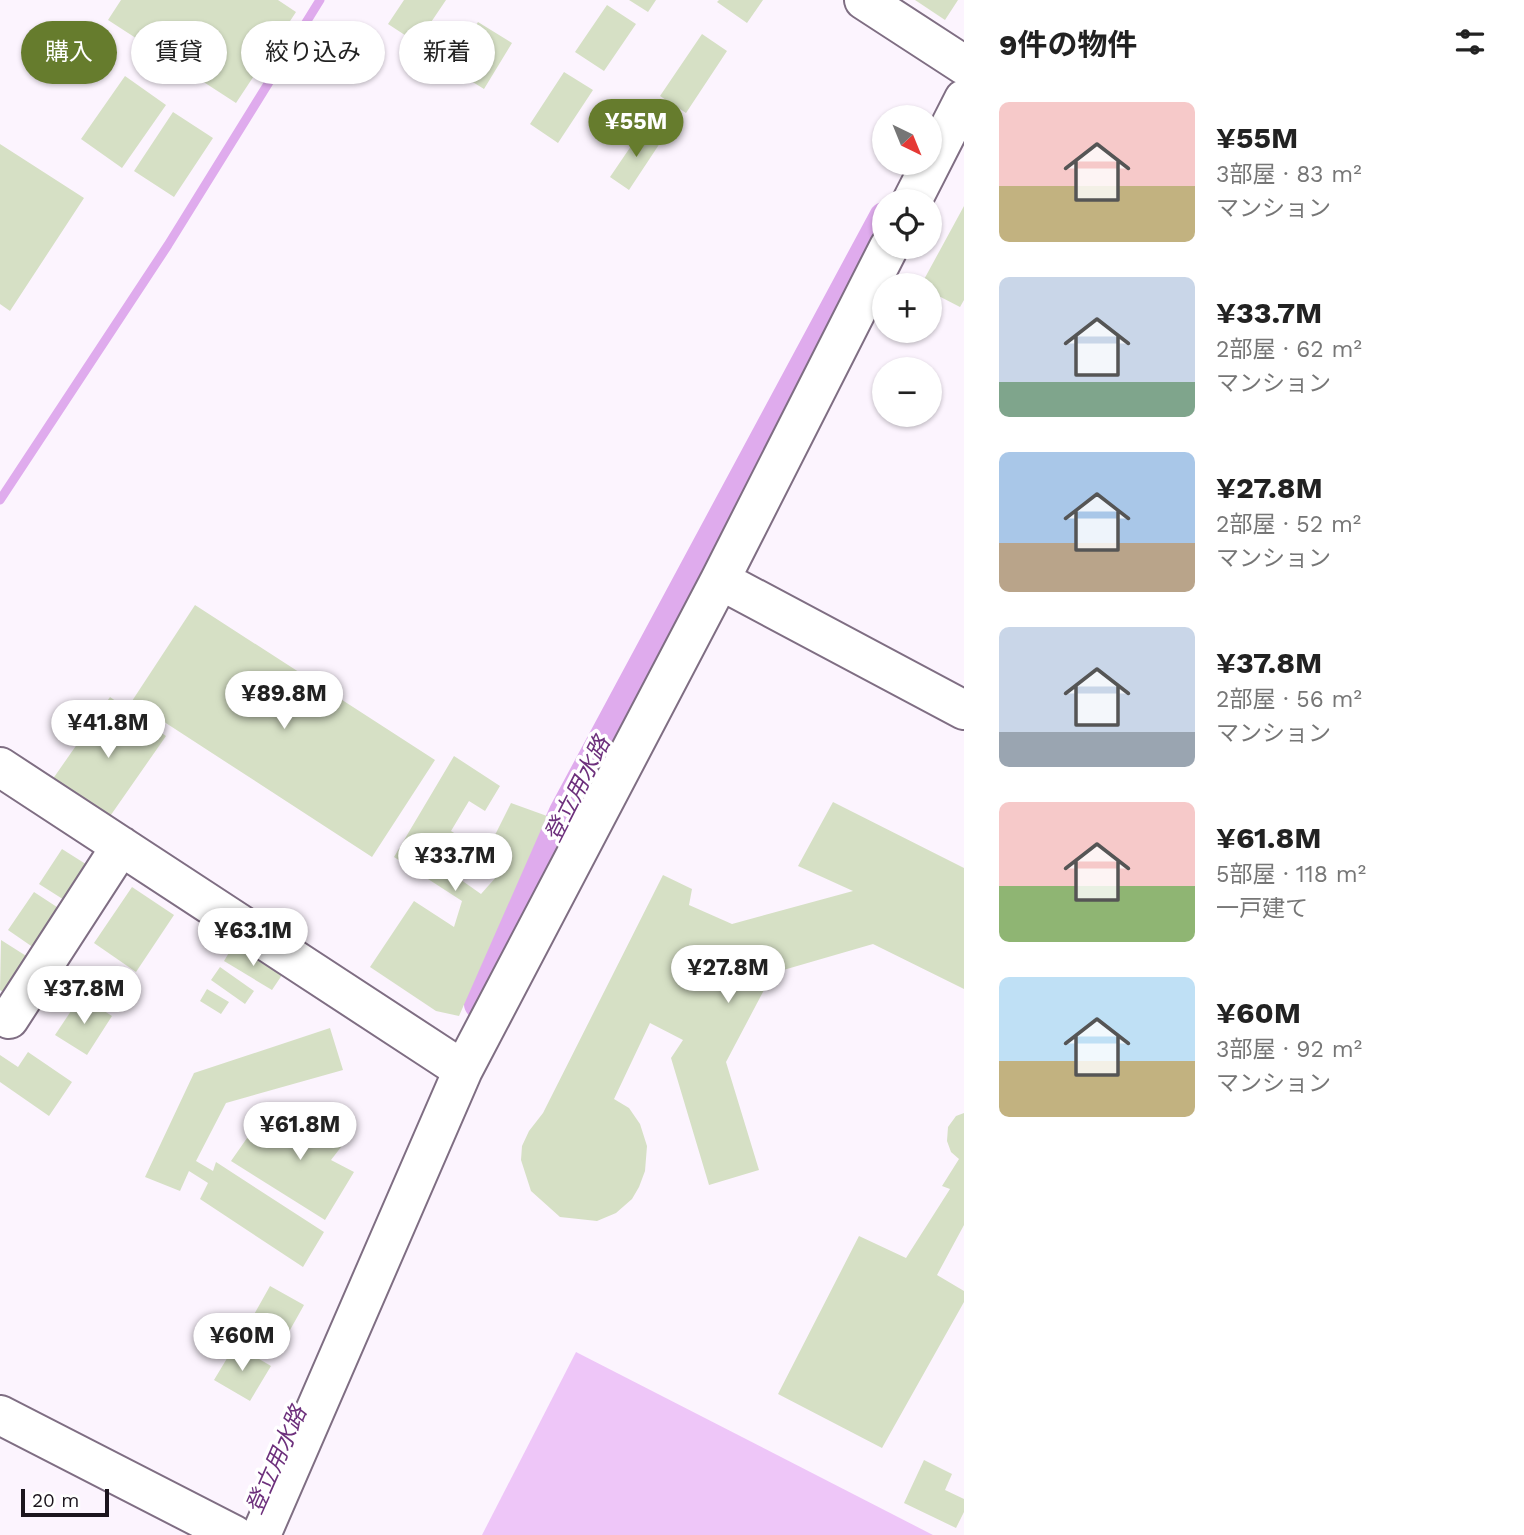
<!DOCTYPE html>
<html lang="ja">
<meta charset="utf-8">
<style>
:root{--surface:#fff;--page:#f6f6f6;--text:#222;--muted:#767676;--accent:#667c2d}
body{margin:0;font-family:"Work Sans","Noto Sans JP",sans-serif;background:var(--page);color:var(--text);height:100vh;display:flex;flex-direction:column;font-size:26px;white-space:nowrap}
*{box-sizing:border-box;margin:0}
p{font-size:23px;color:var(--muted)}
.icon{flex:none;width:38px;height:38px;fill:none;stroke:currentColor;stroke-width:2;stroke-linecap:round;stroke-linejoin:round}
.map{position:relative;flex:1;overflow:hidden}
.sheet{display:flex;flex-direction:column;background:var(--surface);width:560px}
.sheet>*{flex:none}
.guide{position:absolute;left:21px;top:21px;width:665px;height:63px;display:flex;gap:14px}
.needle{width:46px;rotate:137deg}
.tools{position:absolute;left:872px;top:105px;display:grid;gap:14px}
.tools a{display:grid;place-items:center;width:70px;height:70px;border-radius:50%;background:var(--surface);box-shadow:0 2px 5px #0004;font-size:35px}
.scale{position:absolute;left:21px;bottom:18px;width:88px;box-sizing:border-box;padding-left:7px;border:4px solid #1b141d;border-top:0;font-size:19px;line-height:24px;white-space:nowrap;color:#1b141d;-webkit-text-stroke:5px #fff;paint-order:stroke}
.price{position:absolute;translate:-50% -60px;padding:0 16px;border-radius:24px;background:#fff;color:#222;font-size:23px;line-height:46px;filter:drop-shadow(0 2px 4px #0008)}
.price::after{content:'';position:absolute;left:50%;top:42px;width:21px;height:16px;margin-left:-10px;background:inherit;clip-path:polygon(0 0,100% 0,50% 100%)}
.price.on{background:var(--accent);color:#fff}
ul{padding:0;list-style:none}
li{display:flex;align-items:center;gap:21px;height:175px;padding:0 35px}
li span{display:grid;place-items:center;flex:none;width:196px;height:140px;border-radius:10px;color:#555}
li>.icon{margin-inline-start:auto}
span .icon{width:84px;height:84px;fill:#fffc;stroke-width:1}
li b{font-size:30px}
h2{display:flex;justify-content:space-between;align-items:center;height:84px;padding:0 35px;font-size:30px}
.chip{padding:0 24px;border-radius:32px;background:var(--surface);box-shadow:0 2px 5px #0004;font-size:24px;line-height:63px}
.chip.on{background:var(--accent);color:#fff}
main{display:flex;flex:1;min-height:0}
.map>svg:first-child{display:block}
.green{fill:#eec6f8}
.lines{fill:none;stroke-linecap:round;stroke-linejoin:round}
.stream{stroke:#dfabed;stroke-width:9}
.canal{stroke:#dfabed;stroke-width:30}
.building{fill:#d6e0c5}
.minor-casing{stroke:#7f6e83;stroke-width:42}
.minor{stroke:#fff;stroke-width:38}
.labels{text-anchor:middle;stroke-width:7;stroke-linejoin:round;paint-order:stroke}
.water-label{font-size:23px;font-style:italic;fill:#6d307c;stroke:#fff}
</style>
<main>
<div class="map">
<svg width="964" height="1535" viewBox="0 0 964 1535">
<rect width="100%" height="100%" fill="#fcf4fe"/>
<path class="green" d="M 576,1352 L 933,1535 L 482,1535 Z"/>
<g class="lines">
<path class="stream" d="M 0,500 L 168,245 L 320,0"/>
<path class="canal" d="M 479,1004 L 564,812 L 884,217"/>
</g>
<path class="building" d="M 121,0 L 278,0 L 296,12 L 236,103 L 108,20 Z
M 404,0 L 446,0 L 417,43 L 388,24 Z
M 629,0 L 656,0 L 648,12 Z
M 719,0 L 763,0 L 747,23 L 717,2 Z
M 915,0 L 958,0 L 945,20 Z
M 607,5 L 636,24 L 604,71 L 575,52 Z
M 478,22 L 512,43 L 484,89 L 434,58 L 447,37 L 463,46 Z
M 702,34 L 727,51 L 686,113 L 660,96 Z
M 564,72 L 593,90 L 558,143 L 530,124 Z
M 125,76 L 166,105 L 122,168 L 81,139 Z
M 173,112 L 213,138 L 174,197 L 134,171 Z
M 667,112 L 679,118 L 672,132 L 659,125 Z
M 644,127 L 662,140 L 629,190 L 610,177 Z
M 0,144 L 84,198 L 10,311 L 0,304 Z
M 964,206 L 964,300 L 960,307 L 929,291 L 929,285 L 921,285 Z
M 195,605 L 435,760 L 372,857 L 132,701 Z
M 110,697 L 166,736 L 106,822 L 50,783 Z
M 454,756 L 500,786 L 485,811 L 469,801 L 451,831 L 467,841 L 447,870 L 481,894 L 497,876 L 480,865 L 511,803 L 547,816 L 459,1016 L 436,1011 L 370,967 L 414,901 L 454,927 L 462,901 L 394,857 Z
M 833,802 L 964,868 L 964,989 L 873,944 L 773,973 L 726,1062 L 759,1170 L 709,1185 L 671,1058 L 683,1040 L 650,1023 L 614,1099 L 629,1108 L 640,1124 L 647,1146 L 645,1171 L 639,1187 L 632,1199 L 616,1213 L 597,1221 L 560,1217 L 531,1191 L 521,1160 L 522,1146 L 529,1131 L 543,1113 L 663,875 L 692,889 L 689,905 L 732,924 L 853,891 L 798,866 Z
M 62,849 L 92,868 L 69,903 L 39,884 Z
M 132,887 L 174,915 L 136,972 L 94,943 Z
M 34,892 L 63,911 L 37,950 L 8,930 Z
M 1,940 L 31,959 L 7,995 L 0,990 Z
M 233,946 L 282,975 L 272,990 L 224,961 Z
M 220,967 L 254,991 L 245,1004 L 211,980 Z
M 207,989 L 229,1002 L 221,1014 L 200,1001 Z
M 81,996 L 112,1016 L 87,1055 L 55,1035 Z
M 330,1028 L 343,1070 L 226,1103 L 196,1161 L 213,1171 L 216,1162 L 324,1232 L 303,1267 L 200,1199 L 208,1183 L 189,1171 L 180,1191 L 145,1177 L 194,1073 Z
M 28,1052 L 72,1082 L 49,1116 L 0,1082 L 0,1055 L 18,1067 Z
M 324,1109 L 355,1129 L 331,1160 L 354,1172 L 325,1220 L 231,1161 L 261,1118 L 296,1141 Z
M 964,1113 L 964,1225 L 937,1275 L 964,1291 L 964,1302 L 882,1448 L 778,1394 L 859,1236 L 906,1258 L 950,1189 L 942,1186 L 959,1159 L 951,1152 L 947,1141 L 948,1127 L 956,1116 Z
M 270,1286 L 304,1305 L 281,1346 L 247,1327 Z
M 235,1345 L 271,1366 L 250,1401 L 214,1380 Z
M 924,1460 L 952,1474 L 945,1490 L 964,1499 L 964,1512 L 956,1528 L 904,1503 Z"/>
<g class="lines">
<g class="minor-casing">
<path id="minor" d="M 864,0 L 964,65
M 912,201 L 964,99
M 720,580 L 964,710
M 0,767 L 463,1070
M 9,1019 L 121,846
M 0,1415 L 234,1535
M 261,1535 L 463,1070 L 720,580 L 889,247"/>
</g>
<use href="#minor" class="minor"/>
</g>
<g class="labels">
<g class="water-label">
<text transform="translate(577 789) rotate(-63)" y="8">登立用水路</text>
<text transform="translate(276 1460) rotate(-66)" y="8">登立用水路</text>
</g>
</g>
</svg>
<div class="tools">
<a><svg class="needle" viewBox="-14 -14 28 28"><path d="M0-13l5 13h-10z" fill="#e53935"/><path d="M0 13l5-13h-10z" fill="#767676"/></svg></a>
<a><svg class="icon" aria-label="locate" viewBox="0 0 24 24"><circle cx="12" cy="12" r="6"/><path d="M12 2v4M12 18v4M2 12h4M18 12h4"/></svg></a>
<a>+</a>
<a>−</a>
</div>
<div class="scale">20 m</div>
<b class="price on" style="left:636px;top:159px">¥55M</b>
<b class="price" style="left:284px;top:731px">¥89.8M</b>
<b class="price" style="left:108px;top:760px">¥41.8M</b>
<b class="price" style="left:455px;top:893px">¥33.7M</b>
<b class="price" style="left:253px;top:968px">¥63.1M</b>
<b class="price" style="left:728px;top:1005px">¥27.8M</b>
<b class="price" style="left:84px;top:1026px">¥37.8M</b>
<b class="price" style="left:300px;top:1162px">¥61.8M</b>
<b class="price" style="left:242px;top:1373px">¥60M</b>
<div class="guide">
<a class="chip on">購入</a>
<a class="chip">賃貸</a>
<a class="chip">絞り込み</a>
<a class="chip">新着</a>
</div>
</div>
<section class="sheet">
<h2>9件の物件<svg class="icon" aria-label="filters" viewBox="0 0 24 24"><path d="M4 7h16M4 17h16"/><circle cx="9" cy="7" r="2"/><circle cx="15" cy="17" r="2"/></svg></h2>
<ul>
<li><span style="background:linear-gradient(#f6c9c9 60%,#c2b280 0)"><svg class="icon" aria-label="home" viewBox="0 0 24 24"><path d="M3 11l9-7 9 7M6 9v11h12V9"/></svg></span><div><b>¥55M</b><p>3部屋 · 83 m²</p><p>マンション</p></div></li>
<li><span style="background:linear-gradient(#c9d6e8 75%,#7fa58c 0)"><svg class="icon" aria-label="home" viewBox="0 0 24 24"><path d="M3 11l9-7 9 7M6 9v11h12V9"/></svg></span><div><b>¥33.7M</b><p>2部屋 · 62 m²</p><p>マンション</p></div></li>
<li><span style="background:linear-gradient(#a9c7e8 65%,#b9a48a 0)"><svg class="icon" aria-label="home" viewBox="0 0 24 24"><path d="M3 11l9-7 9 7M6 9v11h12V9"/></svg></span><div><b>¥27.8M</b><p>2部屋 · 52 m²</p><p>マンション</p></div></li>
<li><span style="background:linear-gradient(#c9d6e8 75%,#9aa5b1 0)"><svg class="icon" aria-label="home" viewBox="0 0 24 24"><path d="M3 11l9-7 9 7M6 9v11h12V9"/></svg></span><div><b>¥37.8M</b><p>2部屋 · 56 m²</p><p>マンション</p></div></li>
<li><span style="background:linear-gradient(#f6c9c9 60%,#8fb573 0)"><svg class="icon" aria-label="home" viewBox="0 0 24 24"><path d="M3 11l9-7 9 7M6 9v11h12V9"/></svg></span><div><b>¥61.8M</b><p>5部屋 · 118 m²</p><p>一戸建て</p></div></li>
<li><span style="background:linear-gradient(#bfe0f5 60%,#c2b280 0)"><svg class="icon" aria-label="home" viewBox="0 0 24 24"><path d="M3 11l9-7 9 7M6 9v11h12V9"/></svg></span><div><b>¥60M</b><p>3部屋 · 92 m²</p><p>マンション</p></div></li>
</ul>
</section>
</main>
